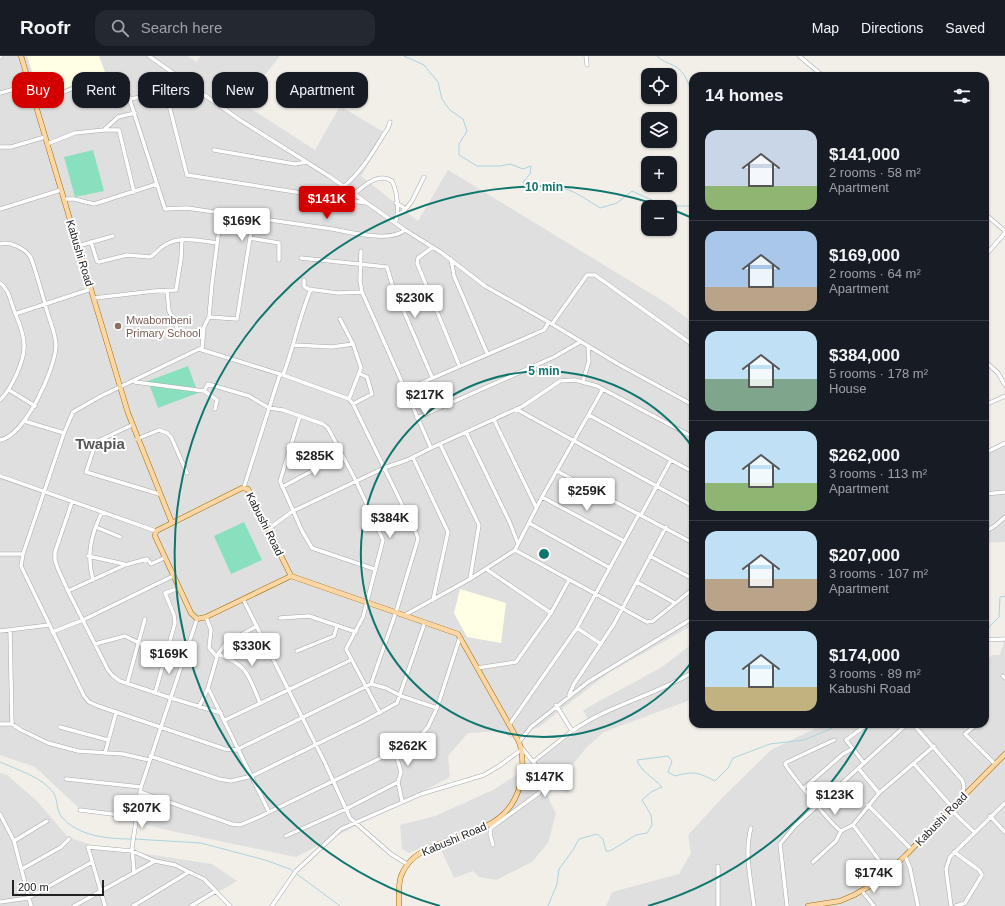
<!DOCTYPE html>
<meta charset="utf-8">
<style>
:root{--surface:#171b24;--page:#242831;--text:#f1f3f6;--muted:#9ea1a6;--line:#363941;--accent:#d40000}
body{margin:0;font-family:Helvetica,sans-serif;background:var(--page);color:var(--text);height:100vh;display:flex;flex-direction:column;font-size:15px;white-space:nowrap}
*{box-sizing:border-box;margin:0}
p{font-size:13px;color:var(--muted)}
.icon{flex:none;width:22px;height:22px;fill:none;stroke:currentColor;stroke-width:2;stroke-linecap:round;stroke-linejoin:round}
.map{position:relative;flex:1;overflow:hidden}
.side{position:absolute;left:689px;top:16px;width:300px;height:656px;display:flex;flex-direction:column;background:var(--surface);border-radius:12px;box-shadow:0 1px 3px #0004}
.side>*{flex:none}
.banner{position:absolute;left:12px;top:16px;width:380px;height:36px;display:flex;gap:8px}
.fabs{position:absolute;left:641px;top:12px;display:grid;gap:8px}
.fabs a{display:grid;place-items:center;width:36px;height:36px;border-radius:8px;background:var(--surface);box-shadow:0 1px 3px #0004;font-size:20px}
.scale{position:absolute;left:12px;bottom:10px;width:92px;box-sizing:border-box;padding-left:4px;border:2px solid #222;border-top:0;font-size:11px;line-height:14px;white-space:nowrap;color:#222;-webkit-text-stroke:3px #fff;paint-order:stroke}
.price{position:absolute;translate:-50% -34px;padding:0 9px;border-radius:4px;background:#fff;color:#222;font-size:13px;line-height:26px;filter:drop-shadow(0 1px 2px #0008)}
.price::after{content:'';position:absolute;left:50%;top:24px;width:12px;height:9px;margin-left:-6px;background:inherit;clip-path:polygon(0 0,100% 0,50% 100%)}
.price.selected{background:var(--accent);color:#fff}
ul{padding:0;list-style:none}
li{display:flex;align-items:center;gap:12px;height:100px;padding:0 16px}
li+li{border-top:1px solid var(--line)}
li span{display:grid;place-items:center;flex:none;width:112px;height:80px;border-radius:12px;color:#555}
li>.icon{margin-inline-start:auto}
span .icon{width:48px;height:48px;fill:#fffc;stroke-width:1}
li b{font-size:17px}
h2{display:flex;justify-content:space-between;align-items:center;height:48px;padding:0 16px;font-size:17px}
.pill{padding:0 14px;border-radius:12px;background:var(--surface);box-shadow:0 1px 3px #0004;font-size:14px;line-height:36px}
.pill.selected{background:var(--accent);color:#fff}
header{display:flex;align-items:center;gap:24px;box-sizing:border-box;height:56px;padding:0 20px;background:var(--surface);border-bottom:1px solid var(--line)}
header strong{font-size:19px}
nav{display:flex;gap:22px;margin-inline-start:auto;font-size:14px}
.search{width:280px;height:36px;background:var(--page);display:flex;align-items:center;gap:10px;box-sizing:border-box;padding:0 14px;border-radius:12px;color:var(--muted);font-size:15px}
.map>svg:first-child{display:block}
.residential{fill:#e0dfdf}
.education{fill:#ffffe5}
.pitch{fill:#88e0be}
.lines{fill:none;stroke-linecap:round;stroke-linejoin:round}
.stream{stroke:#aad3df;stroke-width:1}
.minor-casing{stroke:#a9a9a9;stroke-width:4.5}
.major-casing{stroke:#a06b00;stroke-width:5.5}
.minor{stroke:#fff;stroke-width:3.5}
.major{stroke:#fcd6a4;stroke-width:4.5}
.ring{fill:none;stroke:#0f766e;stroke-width:2}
.education-dot{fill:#8d6e63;stroke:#fff;stroke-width:1.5}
.labels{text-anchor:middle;stroke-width:4;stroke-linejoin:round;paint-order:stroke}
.street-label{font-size:11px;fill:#222;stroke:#fff}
.education-label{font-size:11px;fill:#785e54;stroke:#fff;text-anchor:start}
.district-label{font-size:15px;font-weight:bold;fill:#555;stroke:#fff}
.centre{fill:#0f766e;stroke:#fff;stroke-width:2}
.ring-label{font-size:12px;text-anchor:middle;font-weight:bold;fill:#0f766e;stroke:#fff;stroke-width:4;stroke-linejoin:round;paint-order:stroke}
</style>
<header>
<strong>Roofr</strong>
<div class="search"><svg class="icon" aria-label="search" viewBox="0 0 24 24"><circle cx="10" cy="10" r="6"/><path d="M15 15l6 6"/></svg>Search here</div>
<nav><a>Map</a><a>Directions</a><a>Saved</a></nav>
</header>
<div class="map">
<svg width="1005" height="850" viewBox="0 0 1005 850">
<rect width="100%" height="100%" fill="#f2efe9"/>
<path class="residential" d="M 0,0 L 188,0 L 196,6 L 201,0 L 280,0 L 242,47 L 315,94 L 340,50 L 387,78 L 361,120 L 418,165 L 448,114 L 668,248 L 693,267 L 693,569 L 607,618 L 539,671 L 511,682 L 502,675 L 468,677 L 448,700 L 450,721 L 296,801 L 167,774 L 79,752 L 35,711 L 0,699 Z
M 1005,385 L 1005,486 L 985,487 L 985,398 Z
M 1005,583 L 1005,850 L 606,850 L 612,836 L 679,818 L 691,797 L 688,779 L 722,742 L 771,694 L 824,668 L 985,668 L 985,605 L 993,599 L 1000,599 Z
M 693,587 L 693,643 L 604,676 L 586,692 L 561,723 L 573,731 L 568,737 L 549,729 L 545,735 L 556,758 L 548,787 L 532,806 L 496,824 L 479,821 L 473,815 L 454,822 L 437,785 L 409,797 L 402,793 L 400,769 L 435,760 L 493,734 L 536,706 L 589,666 L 583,654 L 662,611 Z
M 0,717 L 7,719 L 37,745 L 68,781 L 94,790 L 212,808 L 237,825 L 195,850 L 0,850 Z"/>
<path class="education" d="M 27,0 L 99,0 L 105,16 L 44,41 L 40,40 Z
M 460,533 L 506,547 L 501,587 L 467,581 L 454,557 Z"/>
<path class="pitch" d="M 93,94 L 104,135 L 75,141 L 64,101 Z
M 188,310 L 198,337 L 158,352 L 148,325 Z
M 244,466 L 262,504 L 231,518 L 214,480 Z"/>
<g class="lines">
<path class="stream" d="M 404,0 L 424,9 L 438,26 L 442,43 L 450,54 L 463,63 L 467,75 L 459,88 L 459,99 L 477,110 L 500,110 L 510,108 L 523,113 L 531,110 L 530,118 L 523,126 L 528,135 C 539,136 549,132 560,132 C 571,132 590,146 600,152 L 617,147 L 632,135 L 665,150 L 693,150
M 657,0 C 663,7 672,7 679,13 C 687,20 690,32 693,42
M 985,575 L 999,561 L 1000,541 L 1005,540
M 0,706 C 16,713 43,722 53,736 C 58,743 56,753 61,760 C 77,780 107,783 131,783
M 134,783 L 201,787 L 265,804 L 290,813 L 340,850
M 548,850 L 557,828 L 559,813 L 573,794 L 579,783 L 597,778 L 603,783 L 606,795 L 610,795 L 636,779 L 647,777 L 652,769 L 651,759 L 642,744 L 651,736 L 662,731 C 653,721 641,716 637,704 L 668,700 L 672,705 L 668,716 L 675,720 C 693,715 698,716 715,725 L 728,712 L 733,702 L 770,688 L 804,684 L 842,668"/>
<g class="minor-casing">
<path id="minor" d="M 149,0 L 240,64 L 329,120 L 405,174 L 442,197 L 485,230 L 552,268 L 618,308 L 693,349
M 586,0 L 587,9
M 799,0 L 823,20
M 0,1 L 1,0
M 126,32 L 165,153 L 187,152 L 332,173 C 350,176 390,187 405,174
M 0,37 L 29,29
M 130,43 L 157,38 L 167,41 L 187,119 L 366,147
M 35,48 L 88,26 L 92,28 L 98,45
M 105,74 L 119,74 L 134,136
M 47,88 L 75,77 L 104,74 L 118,61 L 135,57
M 0,91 L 11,91 L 45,81
M 214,94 L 295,108 L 307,106
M 343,131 C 363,115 375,92 388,72 L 390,66
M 354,138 C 364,130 378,116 392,125 C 397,135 400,156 395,167
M 64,143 L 74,143 L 94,148 L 157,128
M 396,147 L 403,151 L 404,155 L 397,160
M 0,153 L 61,134
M 404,155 L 412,145 L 424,121
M 985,158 L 1005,175
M 250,182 L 252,163
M 91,186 L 97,205 L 99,206 L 127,199 L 150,201 C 156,198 159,192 165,189 C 180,179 200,185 217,187
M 0,188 C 11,185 26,193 31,202 C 37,219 42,237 47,255 C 50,266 56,278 56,290 C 55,313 25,380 0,384
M 78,190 L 113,180
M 433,191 L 418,202 L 417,207 L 459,309
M 361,195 L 360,225 L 362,236 L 431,392
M 985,200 L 1005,177
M 301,202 L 387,211 L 392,228 L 432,321
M 451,203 L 454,220 L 487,297
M 304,224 L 304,230 L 308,233 L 338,237 L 362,236
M 0,227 C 9,233 10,244 14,254 C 18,265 24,276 24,289 C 25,304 11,334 0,344
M 167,235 L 169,255 L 178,274
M 94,242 L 155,235 L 176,234 L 181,203 L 182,183
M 15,258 L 91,233
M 209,261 L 237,263 L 250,182 L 279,187 L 279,204
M 340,263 L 353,288 L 361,312 L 349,343
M 552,268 L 587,219 L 595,219 L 693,289
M 294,289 L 332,291 L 353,288
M 199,293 L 283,319 L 349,343 L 353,348 L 416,477 L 418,483 L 396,556 L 371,628 L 236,694 L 225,693 L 98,650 L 89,646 L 84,640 L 21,510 L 23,498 L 64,377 L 73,356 L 101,340 Z
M 202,293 L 204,271 L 209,261 L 212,228 L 221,157
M 985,305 L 998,317 L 1005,329
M 283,319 C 294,291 299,261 311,233
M 583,325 L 589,305 L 588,290
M 135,326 L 204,335 L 217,344 L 215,353
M 9,334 L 35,350
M 405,334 L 544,274 L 549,266
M 204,335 L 208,328 L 249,340 L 269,352 L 283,354 L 323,368 L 328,372 L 356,425 L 383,484 L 363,561 L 346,593 L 380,657
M 353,348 L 372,338 L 367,321 L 360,318
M 985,349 L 1005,340
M 516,353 L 693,450
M 589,359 L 693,416
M 300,360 L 280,425 L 302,475 L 312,492 L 374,513
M 417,362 L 554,301 L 580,286
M 494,364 L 536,451
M 24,365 L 64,377
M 132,369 L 96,386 L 86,416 L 159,438
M 466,376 L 510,467 L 518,488
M 137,383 L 159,374 L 167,377 L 171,381 L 187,417
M 440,388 L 479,469 L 470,523
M 985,397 L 1005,387
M 413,402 L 448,476 L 433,544
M 557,415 L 693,487
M 0,420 L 156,475
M 244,431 L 280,318
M 282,431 L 342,399
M 985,438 L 1005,436
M 542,441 L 624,485
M 72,446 L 55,496 L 55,504 L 58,513 L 68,535 L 108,614 L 113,620 L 120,625 L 171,642 L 221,657
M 641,459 L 671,404
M 529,467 L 610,512
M 96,471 L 120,481
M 268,473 L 293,455 L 384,412 L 407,404 L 431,392 L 523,350 L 560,325 L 575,324 L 597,330 L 693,381
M 985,476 L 996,469 L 1005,461
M 515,494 L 647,566 L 653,565 L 693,533
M 0,498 L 23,498
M 88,500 L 124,508
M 650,500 L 693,523
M 486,513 L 551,557
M 93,524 C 86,499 91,479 102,456
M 637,526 L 675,547
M 68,535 L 125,509 L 147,503 L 151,508 L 164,502
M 243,543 L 325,707 L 350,762 L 391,798 L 407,808
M 405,559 L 470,523 L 515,494 L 542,441 L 603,333
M 280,562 L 309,560 L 356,576
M 577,572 L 601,588
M 10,574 L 12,668
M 0,575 L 49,569
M 52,576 L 83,564 L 173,520
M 985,584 L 1005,583
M 95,588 L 125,580 L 143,589 L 184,602
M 297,595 L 334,580 L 337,570
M 218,598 C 249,610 248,619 260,647
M 218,598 L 226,587 L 257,570
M 477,612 L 516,606 L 551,557 L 569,524
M 1003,620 L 1005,622
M 127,628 L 145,563
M 371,628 L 386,632 L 401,640 L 437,652
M 208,632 L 269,756
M 155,637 L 175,567 L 174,559 L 165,537 L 179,532
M 569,639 L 574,628 L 614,568 L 666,471
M 199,651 L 208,632 L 217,601 L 209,592 L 211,574 L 206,561
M 225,664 L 351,604
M 0,668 L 12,668 L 21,674 L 48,687 L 78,695 L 123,698 L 149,704
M 913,668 L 962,724 L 964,730 L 962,741
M 977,668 L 965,678 L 995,708
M 509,669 L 577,572 L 639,458
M 60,671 L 108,684
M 572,675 C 609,649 654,640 693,616
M 834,684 L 787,706 L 785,708 C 790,717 834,772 841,775 L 853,769 L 879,737 L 934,690
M 519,686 L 531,671 L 588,626 L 693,562
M 105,697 L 116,657
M 150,700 L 219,723 L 231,725 L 252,720 L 364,665 L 397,647 L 425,566
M 534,705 L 572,675 L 556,649
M 864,707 L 907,668
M 914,708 L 952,751
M 858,712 L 879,737
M 66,723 L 141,731
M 398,726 L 402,745
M 804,732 L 843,698 L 852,693
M 140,736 L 232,768 L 240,769 L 259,761 L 395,695 L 422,678 L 428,671 L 437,652 L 460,581
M 868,749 L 911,793
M 950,753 L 974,776
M 80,754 L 136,761
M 0,758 L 14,785 L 31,850
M 990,760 L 1005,776
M 853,769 L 888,816
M 751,772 C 744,797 751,825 754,850
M 286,780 L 346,753 L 398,726 L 401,716 L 395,695
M 14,785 L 47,765
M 493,789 L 490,778 L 491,772 L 539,737 L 544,729 L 543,718 L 521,691
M 954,796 L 979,814 L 982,819 L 965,847 L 956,850
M 905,800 L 910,812 L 918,850
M 813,806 L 836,785 L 841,775
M 718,810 L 718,850
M 22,813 L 61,791 L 69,783
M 134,816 L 132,792 L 141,731 L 197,563
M 862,835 L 874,850
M 0,846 L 28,842 L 92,806
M 74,850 L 155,805 L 175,809 L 189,816
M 105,850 L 88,791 L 132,795 L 155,805
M 133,850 L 189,816 L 204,823 L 230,850
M 191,850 L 216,835
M 272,850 L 296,815 L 341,773 L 421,738 L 484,719 L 499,710 L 521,694
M 787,850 L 780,788 L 795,770 L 864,707 L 846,684 L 865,670
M 951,850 L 946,813 L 950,801 L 1005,747"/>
</g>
<g class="major-casing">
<path id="major" d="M 21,0 L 128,357 L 172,467 L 242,432 L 248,433 L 291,520 L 458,578 L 519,686 C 524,700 523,715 520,729 C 504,793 419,771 401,820 C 398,829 399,840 399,850
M 172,467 L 156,475 L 155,480 L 191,557 L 197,563 L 206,561 L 291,520
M 808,850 L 840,845 L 854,839 L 877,826 L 905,800 L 1005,698"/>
</g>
<use href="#minor" class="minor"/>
<use href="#major" class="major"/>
</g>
<g class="ring">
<path d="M693 604A183 183 0 1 1 693 392"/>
<path d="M868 670A367 367 0 0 1 648 850M440 850A367 367 0 1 1 663 151M673 154A367 367 0 0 1 690 161"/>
</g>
<circle class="education-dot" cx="118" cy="270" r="4"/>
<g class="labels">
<g class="street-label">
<text transform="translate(80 197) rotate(73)" y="4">Kabushi Road</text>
<text transform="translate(265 468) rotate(63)" y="4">Kabushi Road</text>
<text transform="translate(941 763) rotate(-46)" y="4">Kabushi Road</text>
<text transform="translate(454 783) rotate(-23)" y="4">Kabushi Road</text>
</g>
<g class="education-label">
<text x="126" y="268">Mwabombeni<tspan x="126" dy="13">Primary School</tspan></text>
</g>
<g class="district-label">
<text x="100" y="393">Twapia</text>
</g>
</g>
<circle cx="544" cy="498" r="6" class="centre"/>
<g class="ring-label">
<text x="544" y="135">10 min</text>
<text x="544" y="319">5 min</text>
</g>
</svg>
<div class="fabs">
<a><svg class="icon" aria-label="locate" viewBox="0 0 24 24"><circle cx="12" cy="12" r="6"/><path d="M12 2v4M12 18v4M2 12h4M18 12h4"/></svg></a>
<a><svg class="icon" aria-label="layers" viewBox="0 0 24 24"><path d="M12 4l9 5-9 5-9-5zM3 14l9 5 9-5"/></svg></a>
<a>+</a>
<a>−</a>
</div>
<div class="scale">200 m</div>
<b class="price selected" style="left:327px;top:164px">$141K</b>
<b class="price" style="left:242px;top:186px">$169K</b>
<b class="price" style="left:415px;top:263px">$230K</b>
<b class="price" style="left:425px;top:360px">$217K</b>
<b class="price" style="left:315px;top:421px">$285K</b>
<b class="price" style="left:587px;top:456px">$259K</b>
<b class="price" style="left:390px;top:483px">$384K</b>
<b class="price" style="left:252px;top:611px">$330K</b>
<b class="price" style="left:169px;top:619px">$169K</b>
<b class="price" style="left:408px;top:711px">$262K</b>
<b class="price" style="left:545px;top:742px">$147K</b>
<b class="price" style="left:835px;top:760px">$123K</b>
<b class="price" style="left:142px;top:773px">$207K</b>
<b class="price" style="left:874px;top:838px">$174K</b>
<div class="banner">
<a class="pill selected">Buy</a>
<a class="pill">Rent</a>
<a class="pill">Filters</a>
<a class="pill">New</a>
<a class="pill">Apartment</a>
</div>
<section class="side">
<h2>14 homes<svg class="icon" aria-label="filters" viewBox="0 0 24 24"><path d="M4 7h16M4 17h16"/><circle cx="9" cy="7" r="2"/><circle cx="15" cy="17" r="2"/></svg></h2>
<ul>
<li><span style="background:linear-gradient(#c9d6e8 70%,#8fb573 0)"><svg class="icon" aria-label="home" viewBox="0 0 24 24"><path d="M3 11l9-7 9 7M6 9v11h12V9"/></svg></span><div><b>$141,000</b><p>2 rooms · 58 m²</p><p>Apartment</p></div></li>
<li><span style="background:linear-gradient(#a9c7e8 70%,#b9a48a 0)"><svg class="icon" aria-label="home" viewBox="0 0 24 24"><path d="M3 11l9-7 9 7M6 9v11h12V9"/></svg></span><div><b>$169,000</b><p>2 rooms · 64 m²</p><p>Apartment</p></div></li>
<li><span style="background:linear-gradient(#bfe0f5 60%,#7fa58c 0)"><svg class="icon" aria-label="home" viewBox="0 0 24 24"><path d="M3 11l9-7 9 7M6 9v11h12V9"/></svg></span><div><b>$384,000</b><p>5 rooms · 178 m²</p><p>House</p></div></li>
<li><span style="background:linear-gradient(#bfe0f5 65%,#8fb573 0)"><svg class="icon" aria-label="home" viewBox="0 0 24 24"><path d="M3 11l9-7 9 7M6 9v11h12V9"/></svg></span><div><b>$262,000</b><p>3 rooms · 113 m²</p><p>Apartment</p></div></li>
<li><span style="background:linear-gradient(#bfe0f5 60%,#b9a48a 0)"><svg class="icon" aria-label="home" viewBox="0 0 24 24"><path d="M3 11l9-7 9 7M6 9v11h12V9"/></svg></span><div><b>$207,000</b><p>3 rooms · 107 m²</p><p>Apartment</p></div></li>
<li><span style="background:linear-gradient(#bfe0f5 70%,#c2b280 0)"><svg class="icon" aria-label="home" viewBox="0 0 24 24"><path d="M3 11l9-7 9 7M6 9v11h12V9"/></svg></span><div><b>$174,000</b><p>3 rooms · 89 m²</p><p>Kabushi Road</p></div></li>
</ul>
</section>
</div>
